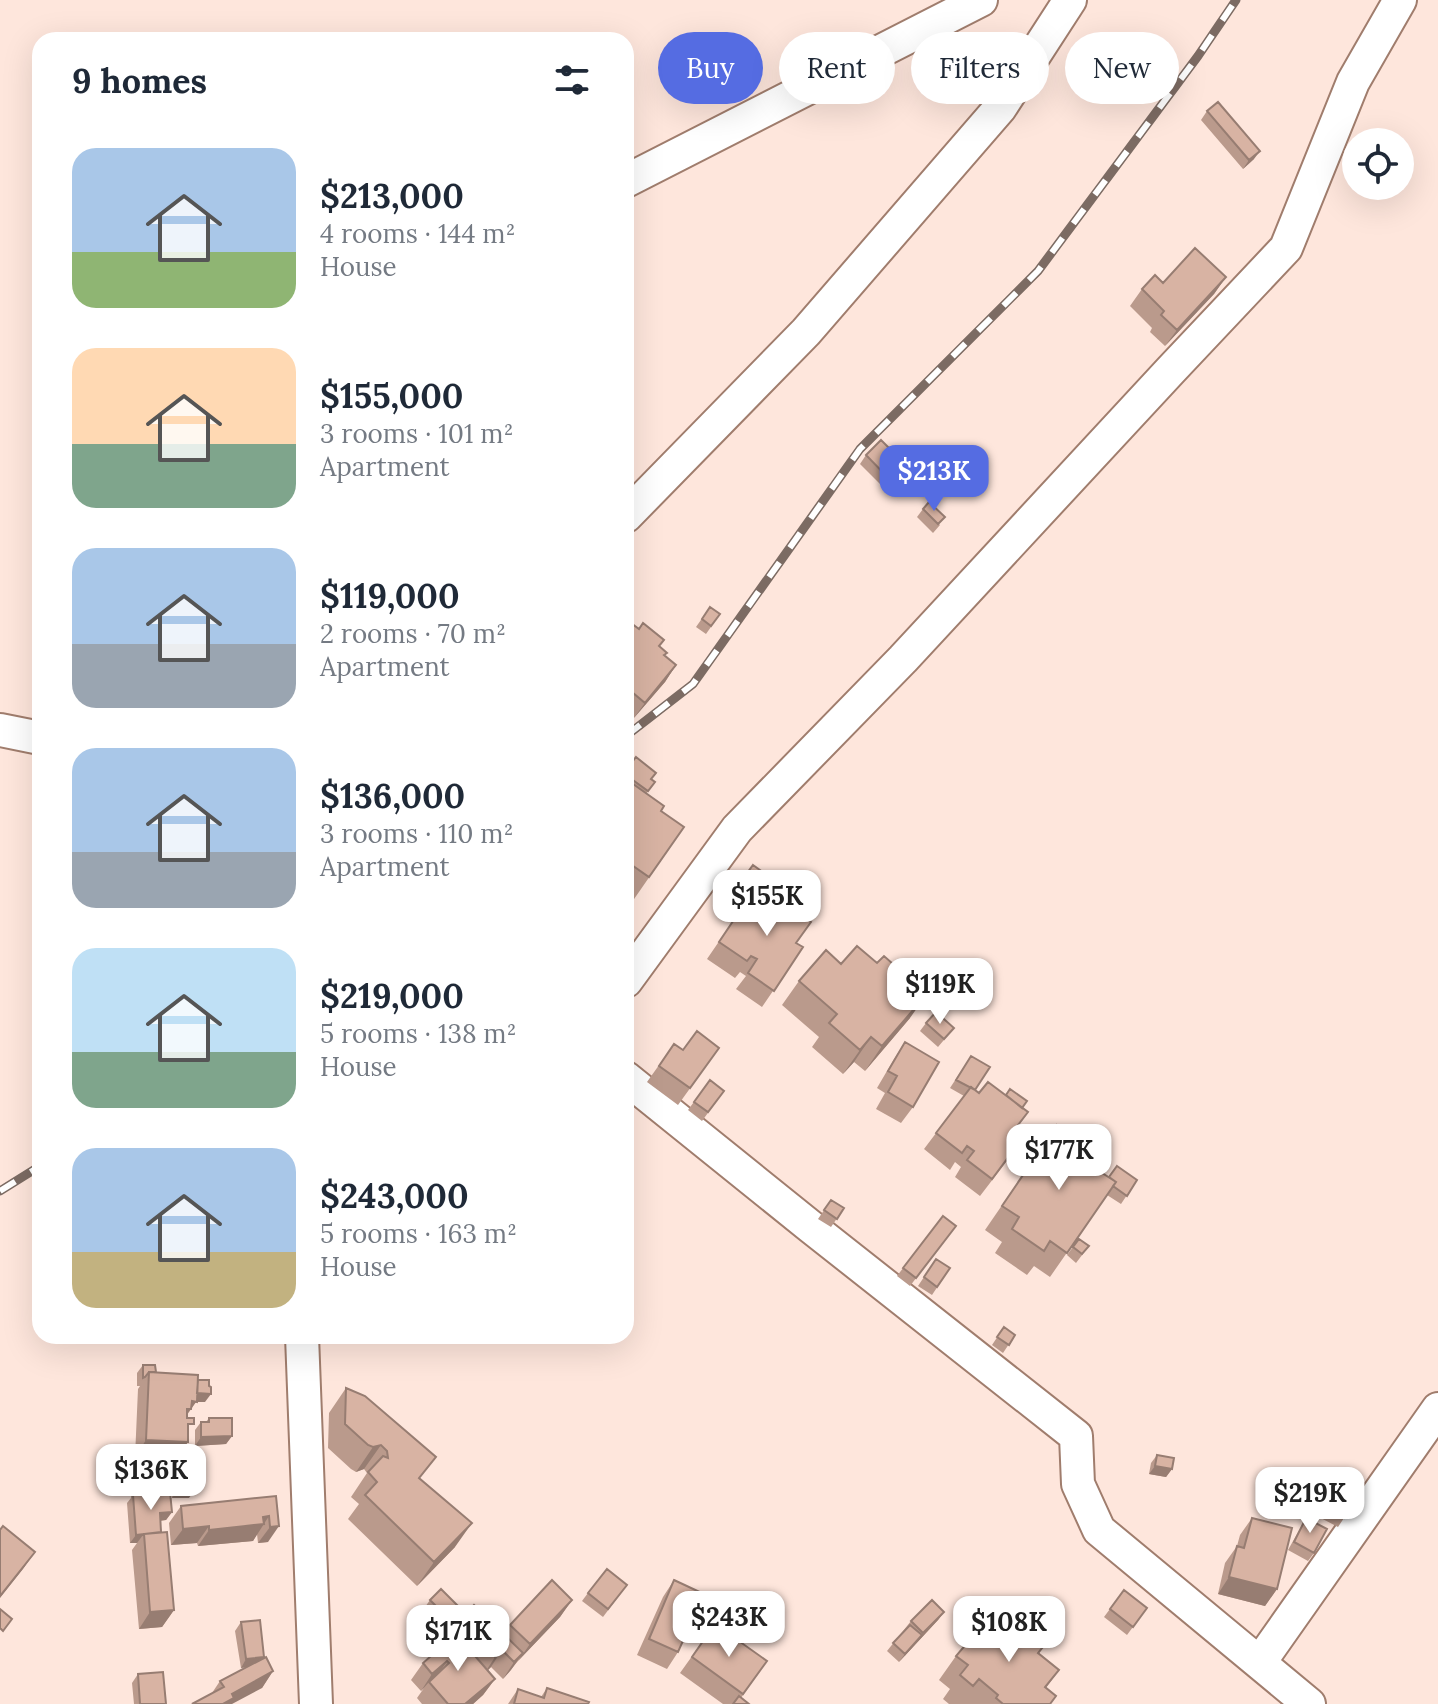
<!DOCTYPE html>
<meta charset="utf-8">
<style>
:root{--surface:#fff;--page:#f6f6f7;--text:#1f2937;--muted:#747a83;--accent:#556ce2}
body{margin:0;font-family:Lora,serif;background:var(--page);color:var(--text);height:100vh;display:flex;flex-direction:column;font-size:30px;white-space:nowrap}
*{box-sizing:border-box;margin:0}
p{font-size:26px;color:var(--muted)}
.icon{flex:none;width:44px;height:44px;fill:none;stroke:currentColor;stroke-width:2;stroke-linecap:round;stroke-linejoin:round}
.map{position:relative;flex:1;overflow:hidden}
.drawer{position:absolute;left:32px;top:32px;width:602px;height:1312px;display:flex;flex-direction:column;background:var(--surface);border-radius:24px;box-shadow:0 8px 32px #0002}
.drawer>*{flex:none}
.guide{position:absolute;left:658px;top:32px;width:660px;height:72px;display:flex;gap:16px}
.buttons{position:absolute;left:1342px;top:128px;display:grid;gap:16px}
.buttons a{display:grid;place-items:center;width:72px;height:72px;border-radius:50%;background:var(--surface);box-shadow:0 8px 32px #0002;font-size:40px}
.price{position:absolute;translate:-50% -68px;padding:0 18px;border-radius:16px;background:#fff;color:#222;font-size:26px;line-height:52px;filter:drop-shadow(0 2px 4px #0008)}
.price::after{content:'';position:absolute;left:50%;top:48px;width:24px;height:18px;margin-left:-12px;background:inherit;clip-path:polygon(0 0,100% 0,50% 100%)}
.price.selected{background:var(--accent);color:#fff}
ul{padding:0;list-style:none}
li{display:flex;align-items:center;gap:24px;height:200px;padding:0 40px}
li span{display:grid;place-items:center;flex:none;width:224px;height:160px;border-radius:24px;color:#555}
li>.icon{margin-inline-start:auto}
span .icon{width:96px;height:96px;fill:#fffc;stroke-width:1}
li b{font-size:34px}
h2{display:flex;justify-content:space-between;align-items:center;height:96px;padding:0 40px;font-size:34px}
.chip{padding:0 28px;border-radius:36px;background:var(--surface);box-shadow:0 8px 32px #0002;font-size:28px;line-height:72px}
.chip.selected{background:var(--accent);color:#fff}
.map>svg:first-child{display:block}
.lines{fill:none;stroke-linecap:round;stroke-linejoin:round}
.street-casing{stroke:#a07d6d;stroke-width:36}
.street{stroke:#fff;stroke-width:32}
.rail-casing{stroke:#7c6b63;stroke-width:9}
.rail{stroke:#fff;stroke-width:6;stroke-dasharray:18;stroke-linecap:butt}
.wall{fill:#ba9a8c}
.shaded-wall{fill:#977d72}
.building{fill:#d8b3a3;stroke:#977d72;stroke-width:2}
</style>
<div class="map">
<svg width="1438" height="1704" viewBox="0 0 1438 1704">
<rect width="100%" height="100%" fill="#fee6dc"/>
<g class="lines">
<g class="street-casing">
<path id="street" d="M 626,181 L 981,0
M 626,516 L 806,332 L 1000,108 L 1070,0
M 0,730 L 40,738
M 626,981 L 737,829 L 903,659 L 1170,371 L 1286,248 L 1353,82 L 1400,0
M 626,1078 L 811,1227 L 1076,1436 L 1078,1484 L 1099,1530 L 1309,1704
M 302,1336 L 316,1704
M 1260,1662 L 1438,1409"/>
</g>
<use href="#street" class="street"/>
<g class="rail-casing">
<path id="rail" d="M 626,736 L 693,684 L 860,449 L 1038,271 L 1198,56 L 1236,0
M 0,1191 L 40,1166"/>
</g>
<use href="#rail" class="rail"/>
</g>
<path class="wall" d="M 1207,111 L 1254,159 L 1243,169 L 1201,120 Z
M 1226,277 L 1214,294 L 1165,346 L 1150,332 L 1152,328 L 1130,306 L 1142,289 L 1163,283 Z
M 866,455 L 911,470 L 905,478 L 890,494 L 860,464 Z
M 923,509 L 940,525 L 933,533 L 917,517 Z
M 710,607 L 720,614 L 706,634 L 696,627 Z
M 626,621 L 660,647 L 665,656 L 676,665 L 665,682 L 633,719 L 626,713 Z
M 626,770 L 651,779 L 655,782 L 646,794 L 661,811 L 684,827 L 632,902 L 626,898 Z
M 753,865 L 756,900 L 761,904 L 805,918 L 796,943 L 803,947 L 762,1007 L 736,989 L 746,976 L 740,972 L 735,978 L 707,959 L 744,905 L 731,895 Z
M 841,964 L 910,1018 L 865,1071 L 854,1062 L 843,1074 L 812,1047 L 819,1037 L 782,1005 L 799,981 Z
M 926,1023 L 954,1028 L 938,1047 L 920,1031 Z
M 905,1042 L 913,1107 L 901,1123 L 876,1109 L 885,1093 L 877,1088 L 894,1059 Z
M 674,1044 L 683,1050 L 719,1048 L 678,1105 L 647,1082 Z
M 971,1056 L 975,1090 L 979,1093 L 1022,1108 L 1015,1129 L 1013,1153 L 980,1196 L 955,1177 L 961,1167 L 955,1162 L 950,1170 L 924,1149 L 964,1096 L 950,1088 Z
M 710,1080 L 724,1091 L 702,1121 L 688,1110 Z
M 1057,1125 L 1093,1167 L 1109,1177 L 1137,1180 L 1121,1204 L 1107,1195 L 1050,1277 L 1034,1266 L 1027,1275 L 995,1253 L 1002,1242 L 985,1230 Z
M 831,1200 L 844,1208 L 831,1227 L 818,1219 Z
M 943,1216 L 956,1226 L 910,1286 L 897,1276 Z
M 1079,1239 L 1089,1246 L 1076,1263 L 1067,1255 Z
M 936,1259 L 950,1268 L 932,1295 L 918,1286 Z
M 1004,1327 L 1015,1335 L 1003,1353 L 992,1345 Z
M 143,1365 L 156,1372 L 198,1380 L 205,1402 L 196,1402 L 187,1415 L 188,1442 L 182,1450 L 189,1498 L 172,1498 L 172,1486 L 167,1492 L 172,1512 L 166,1520 L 160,1521 L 174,1610 L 162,1627 L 139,1629 L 132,1550 L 137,1543 L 130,1543 L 127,1503 L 131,1498 L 131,1476 L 142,1460 L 174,1459 L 135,1457 L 138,1389 L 140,1386 L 137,1386 L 137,1373 Z
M 346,1388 L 420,1479 L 455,1547 L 417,1586 L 348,1519 L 359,1504 L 351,1497 L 367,1473 L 364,1469 L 356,1472 L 351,1469 L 328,1448 L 329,1413 Z
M 209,1418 L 232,1436 L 226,1444 L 195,1446 L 195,1430 L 201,1422 L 206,1422 Z
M 1157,1455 L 1172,1469 L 1166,1477 L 1149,1474 L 1151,1463 Z
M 1334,1483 L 1344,1518 L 1338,1527 L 1315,1515 Z
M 276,1496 L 268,1542 L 258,1543 L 257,1534 L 253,1541 L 198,1546 L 197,1543 L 171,1545 L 169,1523 L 181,1506 Z
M 1252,1518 L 1277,1589 L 1265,1606 L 1218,1594 L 1225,1563 L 1237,1546 L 1240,1535 Z
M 1306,1518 L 1314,1553 L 1308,1561 L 1288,1550 Z
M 674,1580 L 678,1652 L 667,1669 L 637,1655 L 663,1597 Z
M 627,1585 L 603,1617 L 582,1601 L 588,1593 Z
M 1124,1590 L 1147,1608 L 1127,1635 L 1104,1617 Z
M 430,1600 L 466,1614 L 503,1634 L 510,1625 L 572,1600 L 560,1617 L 518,1661 L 503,1679 L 491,1667 L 488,1670 L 495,1679 L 483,1695 L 473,1704 L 422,1704 L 417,1698 L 424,1688 L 421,1691 L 411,1680 L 423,1663 L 450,1640 L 448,1638 L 444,1642 L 418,1617 Z
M 944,1612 L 938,1620 L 899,1662 L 887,1651 L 911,1621 Z
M 241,1622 L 273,1671 L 262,1688 L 212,1693 L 220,1681 L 247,1667 L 241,1668 L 235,1631 Z
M 715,1624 L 767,1661 L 741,1698 L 749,1704 L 723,1704 L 680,1673 Z
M 992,1628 L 1015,1632 L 1047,1642 L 1039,1653 L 1059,1670 L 1046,1688 L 1051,1704 L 949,1704 L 943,1699 L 950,1689 L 939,1680 L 956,1656 Z
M 138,1674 L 166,1704 L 134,1704 L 132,1683 Z
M 547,1688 L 588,1704 L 508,1704 L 518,1689 L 541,1697 Z"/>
<path class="shaded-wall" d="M 1260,151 L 1254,159 L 1243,169 L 1249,160 Z
M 1226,277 L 1214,294 L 1165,346 L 1177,330 Z
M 911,470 L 905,478 L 890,494 L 896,486 Z
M 676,665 L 665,682 L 633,719 L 645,703 Z
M 927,994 L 910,1018 L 865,1071 L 882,1046 Z
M 871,1037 L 854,1062 L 843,1074 L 860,1050 Z
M 196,1393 L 211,1394 L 205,1402 L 196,1402 L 179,1425 Z
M 232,1436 L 226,1444 L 195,1446 L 201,1437 Z
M 146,1440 L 188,1442 L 174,1459 L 135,1457 Z
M 381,1445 L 364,1469 L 356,1472 L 373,1447 Z
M 175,1466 L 183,1466 L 173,1481 L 175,1481 L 164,1498 L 133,1495 L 142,1481 Z
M 1155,1466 L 1172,1469 L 1166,1477 L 1149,1474 Z
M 184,1482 L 200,1482 L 189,1498 L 172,1498 Z
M 172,1512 L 166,1520 L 154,1521 L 160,1513 Z
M 269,1516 L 253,1541 L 198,1546 L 209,1530 Z
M 472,1523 L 455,1547 L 417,1586 L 434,1562 Z
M 209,1526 L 197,1543 L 171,1545 L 183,1529 Z
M 279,1526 L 268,1542 L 258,1543 L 270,1527 Z
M 136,1535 L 143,1535 L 137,1543 L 130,1543 Z
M 35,1552 L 23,1569 L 0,1598 L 0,1596 Z
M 1229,1577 L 1277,1589 L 1265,1606 L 1218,1594 Z
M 572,1600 L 560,1617 L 518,1661 L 530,1644 Z
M 174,1610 L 162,1627 L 139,1629 L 150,1612 Z
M 944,1612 L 938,1620 L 899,1662 L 905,1654 Z
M 460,1622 L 448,1638 L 444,1642 L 456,1626 Z
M 502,1650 L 491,1667 L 484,1674 L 495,1657 Z
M 523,1653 L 511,1670 L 503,1679 L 514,1662 Z
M 264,1657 L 259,1665 L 241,1668 L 246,1659 Z
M 447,1661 L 436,1678 L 429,1682 L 421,1691 L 432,1674 Z
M 273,1671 L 262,1688 L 232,1704 L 223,1704 L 232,1694 Z
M 495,1679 L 483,1695 L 473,1704 L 465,1704 Z"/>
<path class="building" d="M 1218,102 L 1260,151 L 1249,160 L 1207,111 Z
M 1195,248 L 1226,277 L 1177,330 L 1161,315 L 1164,311 L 1142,289 L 1155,275 L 1163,283 Z
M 881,440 L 911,470 L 896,486 L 866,455 Z
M 929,502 L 945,517 L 938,524 L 923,509 Z
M 710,607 L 720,614 L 711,626 L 702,619 Z
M 627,620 L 639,629 L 643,623 L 664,640 L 659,646 L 667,653 L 664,655 L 676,665 L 645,703 L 626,687 L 626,621 Z
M 636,757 L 656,773 L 651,779 L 655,782 L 648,791 L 626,775 L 626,770 Z
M 626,779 L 664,806 L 661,811 L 684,827 L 649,877 L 626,861 Z
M 753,865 L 771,878 L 756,900 L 737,887 Z
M 768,893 L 811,922 L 796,943 L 803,947 L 774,991 L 748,973 L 757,959 L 751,956 L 747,961 L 719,942 L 750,896 L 761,904 Z
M 791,899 L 809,912 L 805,918 L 786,905 Z
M 857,946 L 877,963 L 884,956 L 927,994 L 882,1046 L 871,1037 L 860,1050 L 829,1023 L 837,1014 L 799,981 L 826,950 L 841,964 Z
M 936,1012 L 954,1028 L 944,1039 L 926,1023 Z
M 697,1031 L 719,1048 L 690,1088 L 659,1066 L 674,1044 L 683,1050 Z
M 905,1042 L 939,1062 L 913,1107 L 888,1092 L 897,1076 L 888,1071 Z
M 971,1056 L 990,1067 L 975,1090 L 956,1080 Z
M 710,1080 L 724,1091 L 708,1112 L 694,1102 Z
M 988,1082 L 1028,1112 L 1015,1129 L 1024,1136 L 992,1179 L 967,1160 L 974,1151 L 967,1146 L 962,1153 L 936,1133 L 971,1087 L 979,1093 Z
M 1010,1089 L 1027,1101 L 1022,1108 L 1006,1095 Z
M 1057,1125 L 1102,1155 L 1093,1167 L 1116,1182 L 1067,1253 L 1050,1241 L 1044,1251 L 1012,1229 L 1019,1217 L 1002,1206 Z
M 1117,1166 L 1137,1180 L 1127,1196 L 1113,1186 L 1116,1182 L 1109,1177 Z
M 831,1200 L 844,1208 L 837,1219 L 824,1210 Z
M 943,1216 L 956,1226 L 916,1278 L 903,1268 Z
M 1079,1239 L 1089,1246 L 1082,1254 L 1073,1247 Z
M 936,1259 L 950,1268 L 937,1287 L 924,1277 Z
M 1004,1327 L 1015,1335 L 1009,1345 L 997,1337 Z
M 143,1365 L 155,1365 L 156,1372 L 149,1372 L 145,1377 L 143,1378 Z
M 149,1372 L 198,1375 L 197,1402 L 192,1401 L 191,1409 L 187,1409 L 187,1418 L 194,1418 L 194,1424 L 188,1424 L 188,1442 L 146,1440 Z
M 198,1380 L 209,1380 L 209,1386 L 211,1387 L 211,1394 L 197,1393 Z
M 346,1388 L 365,1396 L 436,1457 L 419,1478 L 472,1523 L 434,1562 L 365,1495 L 377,1482 L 368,1472 L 383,1456 L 388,1458 L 387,1451 L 381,1445 L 373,1447 L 368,1445 L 345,1424 Z
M 209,1418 L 232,1418 L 232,1436 L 201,1437 L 201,1422 L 209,1422 Z
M 181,1450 L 200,1450 L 200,1482 L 184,1482 L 183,1466 L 175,1466 L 175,1481 L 142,1481 L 142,1460 L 181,1460 Z
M 1157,1455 L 1174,1458 L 1172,1469 L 1155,1466 Z
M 1334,1483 L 1356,1494 L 1344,1518 L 1321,1507 Z
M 170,1492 L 172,1512 L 160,1513 L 161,1532 L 136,1535 L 133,1495 Z
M 276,1496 L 279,1526 L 270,1527 L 269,1516 L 263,1517 L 264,1524 L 209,1530 L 209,1526 L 183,1529 L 181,1506 Z
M 1252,1518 L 1292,1528 L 1277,1589 L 1229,1577 L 1237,1546 L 1244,1548 Z
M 1306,1518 L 1327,1529 L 1314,1553 L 1294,1542 Z
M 3,1526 L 35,1552 L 0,1596 L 0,1530 Z
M 167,1532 L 174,1610 L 150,1612 L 144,1534 Z
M 607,1569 L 627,1585 L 608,1609 L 588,1593 Z
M 552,1580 L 572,1600 L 530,1644 L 510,1625 Z
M 674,1580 L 704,1594 L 678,1652 L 649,1639 Z
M 441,1589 L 466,1614 L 474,1605 L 523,1653 L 514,1662 L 502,1650 L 495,1657 L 460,1622 L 456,1626 L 430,1600 Z
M 1124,1590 L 1147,1608 L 1133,1627 L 1110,1609 Z
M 932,1600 L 944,1612 L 923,1633 L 911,1621 Z
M 0,1609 L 12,1619 L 3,1631 L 0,1628 Z
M 260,1620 L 264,1657 L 246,1659 L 241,1622 Z
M 1000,1620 L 1015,1632 L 1023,1622 L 1047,1642 L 1038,1653 L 1059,1670 L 1045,1687 L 1056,1696 L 1050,1704 L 1003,1704 L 996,1698 L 998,1695 L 979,1679 L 973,1686 L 960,1675 L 968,1665 L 956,1656 L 985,1622 L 992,1628 Z
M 715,1624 L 767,1661 L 743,1694 L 692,1657 Z
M 910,1625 L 922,1635 L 905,1654 L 893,1643 Z
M 456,1634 L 495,1679 L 465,1704 L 448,1704 L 429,1682 L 449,1663 L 447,1661 L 432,1674 L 423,1663 Z
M 266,1657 L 273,1671 L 232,1694 L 234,1698 L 223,1704 L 192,1704 L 224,1687 L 220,1681 Z
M 163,1672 L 166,1704 L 140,1704 L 138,1674 Z
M 547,1688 L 589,1702 L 588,1704 L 514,1704 L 518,1689 L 544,1698 Z
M 739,1696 L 749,1704 L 733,1704 Z"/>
</svg>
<div class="buttons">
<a><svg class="icon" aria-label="locate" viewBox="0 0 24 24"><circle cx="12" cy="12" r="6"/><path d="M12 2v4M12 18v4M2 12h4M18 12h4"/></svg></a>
</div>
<b class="price selected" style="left:934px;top:513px">$213K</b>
<b class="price" style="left:767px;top:938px">$155K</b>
<b class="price" style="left:940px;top:1026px">$119K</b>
<b class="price" style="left:1059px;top:1192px">$177K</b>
<b class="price" style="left:151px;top:1512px">$136K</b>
<b class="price" style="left:1310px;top:1535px">$219K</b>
<b class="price" style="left:729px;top:1659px">$243K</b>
<b class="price" style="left:1009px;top:1664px">$108K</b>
<b class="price" style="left:458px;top:1673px">$171K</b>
<div class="guide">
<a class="chip selected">Buy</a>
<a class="chip">Rent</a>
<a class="chip">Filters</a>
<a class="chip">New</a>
</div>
<section class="drawer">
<h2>9 homes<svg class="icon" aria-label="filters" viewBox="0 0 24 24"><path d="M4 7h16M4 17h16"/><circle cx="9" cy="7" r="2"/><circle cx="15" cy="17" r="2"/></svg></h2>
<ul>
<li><span style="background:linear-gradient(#a9c7e8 65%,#8fb573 0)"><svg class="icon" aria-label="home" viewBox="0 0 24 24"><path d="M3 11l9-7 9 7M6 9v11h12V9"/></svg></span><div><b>$213,000</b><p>4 rooms · 144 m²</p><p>House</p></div></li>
<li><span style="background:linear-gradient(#ffd9b3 60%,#7fa58c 0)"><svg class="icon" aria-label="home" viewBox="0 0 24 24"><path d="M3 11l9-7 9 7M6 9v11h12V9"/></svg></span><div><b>$155,000</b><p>3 rooms · 101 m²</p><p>Apartment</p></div></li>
<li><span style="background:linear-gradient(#a9c7e8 60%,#9aa5b1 0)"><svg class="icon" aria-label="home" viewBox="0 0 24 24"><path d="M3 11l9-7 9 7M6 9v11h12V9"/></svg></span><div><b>$119,000</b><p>2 rooms · 70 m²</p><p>Apartment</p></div></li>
<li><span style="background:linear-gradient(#a9c7e8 65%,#9aa5b1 0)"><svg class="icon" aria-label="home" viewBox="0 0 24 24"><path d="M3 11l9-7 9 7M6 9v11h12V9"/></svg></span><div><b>$136,000</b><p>3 rooms · 110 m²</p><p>Apartment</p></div></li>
<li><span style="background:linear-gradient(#bfe0f5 65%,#7fa58c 0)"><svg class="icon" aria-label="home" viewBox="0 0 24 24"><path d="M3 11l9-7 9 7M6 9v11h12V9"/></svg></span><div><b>$219,000</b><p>5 rooms · 138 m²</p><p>House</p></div></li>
<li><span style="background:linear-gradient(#a9c7e8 65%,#c2b280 0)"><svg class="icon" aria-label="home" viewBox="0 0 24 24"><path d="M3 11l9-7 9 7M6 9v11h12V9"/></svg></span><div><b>$243,000</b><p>5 rooms · 163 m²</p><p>House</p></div></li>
</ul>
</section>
</div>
